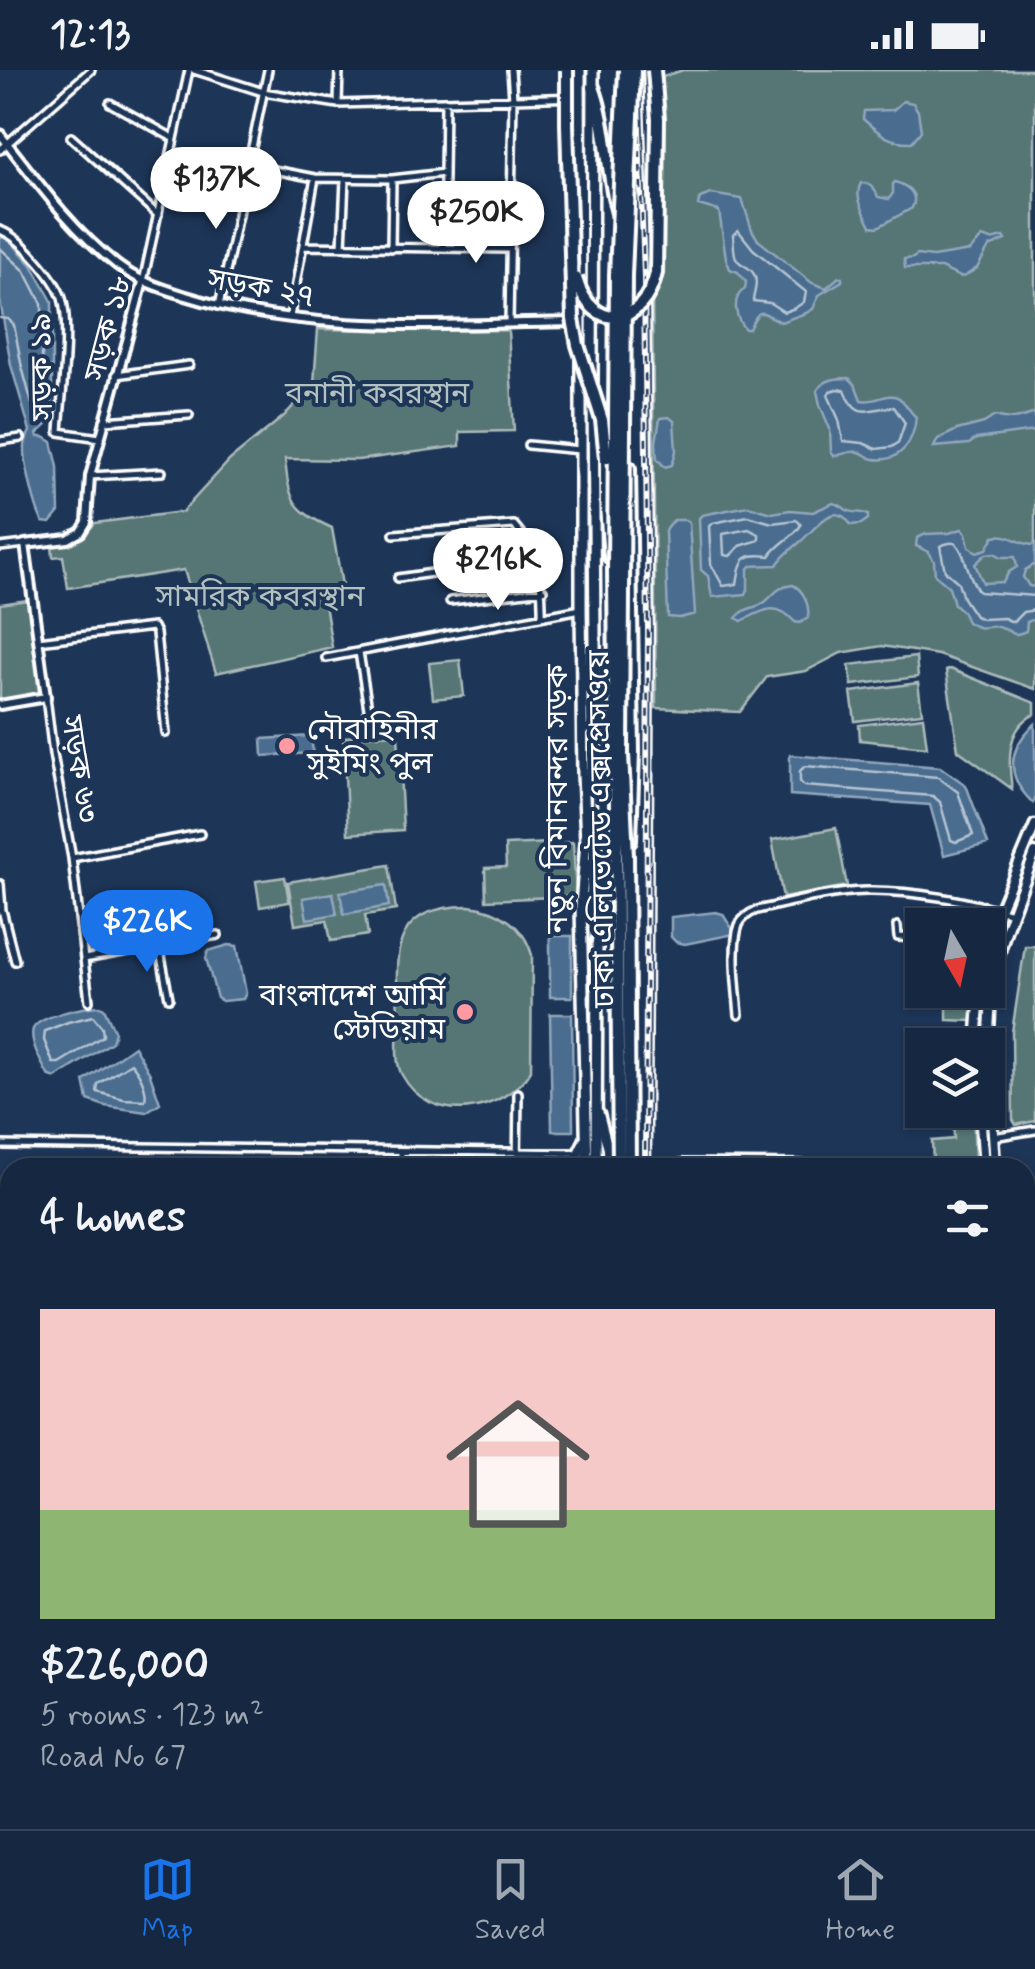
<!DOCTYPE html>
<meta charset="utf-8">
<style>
:root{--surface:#162841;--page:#1f3048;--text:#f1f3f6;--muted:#9ea6b1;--line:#35445a;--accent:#1a73e8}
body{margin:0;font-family:Mynerve,"Noto Sans Bengali",sans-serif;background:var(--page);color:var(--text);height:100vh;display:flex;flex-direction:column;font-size:38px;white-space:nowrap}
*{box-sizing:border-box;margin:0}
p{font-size:32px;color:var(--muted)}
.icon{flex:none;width:55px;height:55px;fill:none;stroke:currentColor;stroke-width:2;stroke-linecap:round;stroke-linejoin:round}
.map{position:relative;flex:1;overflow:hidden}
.sheet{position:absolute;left:0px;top:1088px;width:1035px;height:672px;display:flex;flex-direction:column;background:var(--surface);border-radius:30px 30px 0 0;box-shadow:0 2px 8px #0004,0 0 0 2px var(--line)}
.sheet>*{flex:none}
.needle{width:65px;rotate:171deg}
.tools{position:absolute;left:905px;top:838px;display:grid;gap:20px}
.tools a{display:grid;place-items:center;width:100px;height:100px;border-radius:0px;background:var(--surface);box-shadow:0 2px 8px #0004,0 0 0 2px var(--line);font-size:50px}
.price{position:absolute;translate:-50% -85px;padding:0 22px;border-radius:35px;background:#fff;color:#222;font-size:32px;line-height:65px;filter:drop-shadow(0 2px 5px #0008)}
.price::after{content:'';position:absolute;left:50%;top:60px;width:30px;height:22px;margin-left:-15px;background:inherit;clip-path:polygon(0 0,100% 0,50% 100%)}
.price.active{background:var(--accent);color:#fff}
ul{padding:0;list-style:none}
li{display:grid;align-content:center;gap:20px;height:530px;padding:0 40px}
li span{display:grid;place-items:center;height:310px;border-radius:0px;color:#555}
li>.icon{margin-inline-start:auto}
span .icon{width:180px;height:180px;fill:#fffc;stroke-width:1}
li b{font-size:42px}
h2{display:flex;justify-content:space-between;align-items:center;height:120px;padding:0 40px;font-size:42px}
.status{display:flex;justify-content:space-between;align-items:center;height:70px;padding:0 50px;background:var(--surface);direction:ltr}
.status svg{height:28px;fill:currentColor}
.tabs{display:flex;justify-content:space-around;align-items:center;height:140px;border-top:2px solid var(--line);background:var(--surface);font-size:28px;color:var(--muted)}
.tabs a{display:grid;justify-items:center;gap:5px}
.tabs .active{color:var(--accent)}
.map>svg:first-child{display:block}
.green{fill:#577574;stroke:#abbaba;stroke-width:2.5}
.water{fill:#486c8f;stroke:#91a7bc;stroke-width:2.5;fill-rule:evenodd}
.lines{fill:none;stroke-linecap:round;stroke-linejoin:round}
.shore{stroke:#b6c4d2;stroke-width:2.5}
.minor-casing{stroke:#fff;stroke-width:12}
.tertiary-casing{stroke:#fff;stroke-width:14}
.secondary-casing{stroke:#fff;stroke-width:15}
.trunk-casing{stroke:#fff;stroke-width:16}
.motorway-casing{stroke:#fff;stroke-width:18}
.minor{stroke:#1d3557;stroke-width:5}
.tertiary{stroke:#1d3557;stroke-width:6}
.secondary{stroke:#1d3557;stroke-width:8}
.trunk{stroke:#1d3557;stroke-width:9}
.motorway{stroke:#1d3557;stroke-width:10}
.tram{stroke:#fff;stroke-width:2.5}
.rail-casing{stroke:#fff;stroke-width:6}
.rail{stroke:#1d3557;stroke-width:2.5;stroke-dasharray:8;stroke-linecap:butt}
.motorway-bridge-casing{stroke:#fff;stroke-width:18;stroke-linecap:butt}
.motorway-bridge{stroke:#1d3557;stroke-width:10}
.poi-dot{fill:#ff9aa2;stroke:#1d3557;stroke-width:4}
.labels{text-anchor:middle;stroke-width:8;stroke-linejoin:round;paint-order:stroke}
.street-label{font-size:30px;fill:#fff;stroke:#1d3557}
.park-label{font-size:30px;fill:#b3c1c0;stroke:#1d3557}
.poi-label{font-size:30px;fill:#fff;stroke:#1d3557;text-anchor:start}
</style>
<div class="status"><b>12:13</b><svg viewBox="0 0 49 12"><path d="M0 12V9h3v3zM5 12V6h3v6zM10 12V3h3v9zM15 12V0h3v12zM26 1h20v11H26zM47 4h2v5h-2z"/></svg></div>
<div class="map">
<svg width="1035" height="1759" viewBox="0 0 1035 1759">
<rect width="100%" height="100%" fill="#1d3557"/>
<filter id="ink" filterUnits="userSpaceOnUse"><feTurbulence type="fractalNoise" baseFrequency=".01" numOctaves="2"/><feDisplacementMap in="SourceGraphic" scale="20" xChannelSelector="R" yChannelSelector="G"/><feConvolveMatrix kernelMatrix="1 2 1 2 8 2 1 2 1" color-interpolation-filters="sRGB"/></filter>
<g filter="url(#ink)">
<path class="green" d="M 683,0 L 1035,0 L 1035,619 L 938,585 L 882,576 L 841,583 L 806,601 L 767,607 L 740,642 L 656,638 L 650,16 L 659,8 Z
M 318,259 L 425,261 L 508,260 L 514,361 L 460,362 L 460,376 L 358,390 L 285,389 C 289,430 292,440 332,458 L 342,515 L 337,525 L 324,528 L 332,577 L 216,603 L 184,500 L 68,518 L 63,486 L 53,487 L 52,475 C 72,474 83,469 95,453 L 182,442 L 230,390 L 284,346 L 314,313 Z
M 28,530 L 39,624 L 0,631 L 0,534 Z
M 916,587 L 918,607 L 852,615 L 849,595 Z
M 460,590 L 464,626 L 433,629 L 429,593 Z
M 950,599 L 1035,633 L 1035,644 C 1006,658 1008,691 1012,719 L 958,680 L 946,601 Z
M 918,613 L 922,643 L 855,651 L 851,622 Z
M 923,647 L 927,677 L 860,670 L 859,655 Z
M 398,664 L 403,760 L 348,764 L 343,667 Z
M 836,758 L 847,816 L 783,828 L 772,770 Z
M 573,772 L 576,826 L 486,830 L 485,798 L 506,797 L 505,775 Z
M 389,795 L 396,840 L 365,845 L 368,865 L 331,871 L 327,850 L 295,855 L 288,812 Z
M 285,807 L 289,832 L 260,837 L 256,811 Z
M 469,836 C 499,839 524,856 532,885 L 531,1000 C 504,1044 430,1057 402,1005 C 394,991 398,967 398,951 C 397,888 385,837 469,836 Z
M 1025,876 L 1035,876 L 1035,1051 L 1016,1055 L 1013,1050 L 1012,962 Z
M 947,920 L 973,920 L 972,951 L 947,950 L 947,934 L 954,934 L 955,923 L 947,922 Z
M 953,1040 L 973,1040 L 975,1091 L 933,1093 L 932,1071 L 954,1069 Z"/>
<path class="water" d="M 903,31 L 913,33 L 918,41 L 921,61 L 912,72 C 889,73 879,63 863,49 L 864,41 L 893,40 Z
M 895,112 C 908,116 919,124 912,138 L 878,157 L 871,156 C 865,143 853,126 861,113 C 870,113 875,119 878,127 L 889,129 L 893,123 L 893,114 Z
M 711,124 L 742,129 L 752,160 L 758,170 L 812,213 L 826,218 L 839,207 L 842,208 L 842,211 L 819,225 L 813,239 L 806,243 L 781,252 C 761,243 761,234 749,259 L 745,259 C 735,248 731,227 745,219 L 746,212 L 738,202 L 730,199 L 726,188 L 719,141 L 698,135 L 700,128 Z
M 0,166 L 11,172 L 32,195 L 52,231 L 52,346 L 48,354 L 37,364 L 38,367 L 44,367 L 52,372 L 58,397 L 59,442 L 50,453 L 43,452 C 35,440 24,391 25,377 C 25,371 28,365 30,361 L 11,295 L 0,230 Z
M 982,167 L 991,170 L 1004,167 L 1006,170 L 989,177 L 977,198 L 965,206 L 960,207 L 941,198 L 905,198 L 904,189 L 913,188 L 917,185 L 933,187 L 970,181 Z
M 849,308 L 855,314 L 861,330 C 876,333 887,322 897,327 C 905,330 909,342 916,347 C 914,371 901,393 874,389 C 868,388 864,383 859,382 C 851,380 841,385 834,386 L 831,382 L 830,359 L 820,335 L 817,321 C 824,309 836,308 849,308 Z
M 1035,343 L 1035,361 L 976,369 L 969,374 L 934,377 L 938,369 L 957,360 L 984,353 L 995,346 C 1013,351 1019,349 1035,343 Z
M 669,347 L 674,351 L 676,381 L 672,395 L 665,397 L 657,389 L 656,372 L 660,348 Z
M 833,433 C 841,434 841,437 847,440 C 854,444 862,441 868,445 L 868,449 L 861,454 L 851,455 C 834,427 814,461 800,472 C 790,481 784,484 777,495 L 751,496 L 748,500 L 748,519 L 746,524 L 712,527 L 708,506 L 701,500 L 699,448 L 702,445 L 748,436 L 772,443 L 790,440 L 813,442 Z
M 674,450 L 685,450 L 689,453 L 695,544 L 680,548 L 668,547 L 665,461 L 669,454 Z
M 962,459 L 966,463 L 969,477 L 977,482 L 987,479 L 994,466 C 1012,463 1018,475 1035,475 L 1035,494 L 1025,500 L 1023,507 L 1029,516 L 1035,517 L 1035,549 L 1027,552 L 1026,561 C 1010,568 1014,561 1001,558 C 987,553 984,563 967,552 L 962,541 L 954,534 L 949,517 L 935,505 L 934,491 L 929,482 L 916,476 L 917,468 L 926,464 L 949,463 ZM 994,483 L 1002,487 L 1015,487 L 1017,497 L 1009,502 L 1003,512 L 983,513 L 975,494 L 986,484 Z
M 793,515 C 804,520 810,536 808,548 L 800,553 L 795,552 C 776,531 764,540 742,551 L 736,548 C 748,535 754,540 765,532 C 777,522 775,518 793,515 Z
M 1035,654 L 1035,729 L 1033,733 C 1005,707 1007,679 1035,654 Z
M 311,666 L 313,683 L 263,686 L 262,669 Z
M 790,685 L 940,697 L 966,715 L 988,774 L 944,785 L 930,735 L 790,725 Z
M 386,815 L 389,836 L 344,844 L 340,822 Z
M 333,823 L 337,844 L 307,849 L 303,828 Z
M 716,842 L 723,844 C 727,852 732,856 734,864 L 685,874 L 676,872 L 671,867 L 671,847 Z
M 550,866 L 572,866 L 572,927 L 550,927 Z
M 229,875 L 237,876 L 246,923 L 243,929 L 222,931 L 217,928 L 206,888 L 208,881 Z
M 100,936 L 104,938 L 115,962 L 112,972 L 55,1008 L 48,1005 C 42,994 29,971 33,959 C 38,946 87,936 100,936 Z
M 550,944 L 572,944 L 573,1061 L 552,1061 Z
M 134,976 L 150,1004 L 160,1033 L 146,1042 L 105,1036 L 88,1030 L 84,1011 Z"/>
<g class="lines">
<path class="shore" d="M 738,160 L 753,179 L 806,222 L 804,232 L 795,238 L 784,242 L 770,233 L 753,231 C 753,225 758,215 755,207 C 752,197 743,197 737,190 C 733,185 734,171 733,165 Z
M 0,178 L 25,201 L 42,234 L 42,332 L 39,337 L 32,334 L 21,293 L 14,255 L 8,249 L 0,248
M 838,319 L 845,320 C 857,353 870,337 894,337 L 905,353 L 898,373 L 892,377 L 876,379 L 863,373 L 843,371 L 839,350 L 828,325 L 830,321 Z
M 748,446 L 772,453 L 797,450 L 801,455 C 793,468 778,473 770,486 C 743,483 741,488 737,514 L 723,516 L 711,494 L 709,456 L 713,453 Z
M 749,459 L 759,464 L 759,470 L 740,476 L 730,486 L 724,485 L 723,464 Z
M 1035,526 L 979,522 C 968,509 965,480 956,474 C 951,470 944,475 940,476 L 945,501 L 958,512 L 963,528 L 975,546 L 982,549 L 1004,548 L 1013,552 L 1023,542 L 1035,540
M 805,696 L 938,707 L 958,722 L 973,765 L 956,772 L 951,770 L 940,732 L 933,726 L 804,716 L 800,712 L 800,701 Z
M 93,946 L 102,957 L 103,966 L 59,993 L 53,993 L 44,970 L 45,961 L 68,952 Z
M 131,993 C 139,1002 148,1019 145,1030 L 124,1029 L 97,1022 L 98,1014 Z"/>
<g class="minor-casing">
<path id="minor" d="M 194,0 L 263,22 L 338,34 L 580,27
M 110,33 L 173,68
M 338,34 L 339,0
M 71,67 L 158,145
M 0,80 L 91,0
M 248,95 L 315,108 L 392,109 L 444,103
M 0,160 C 15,166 25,177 36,189 C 46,200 57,214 62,228 C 71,258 61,328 59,362 L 100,368
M 303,176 L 510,179
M 342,177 L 345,109
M 391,178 L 392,109
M 443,178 L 445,32
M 143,212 L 189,0
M 219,236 L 268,0
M 290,247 L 315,108
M 509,253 L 513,28 L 511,0
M 116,305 L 189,295
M 104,351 L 189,345
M 0,371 L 21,368
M 528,375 L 580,380
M 90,406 L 162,402
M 394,464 L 514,455 C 537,480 543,513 542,546
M 0,477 L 25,474
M 398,508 L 535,488
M 450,531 L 543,520
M 38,571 L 153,557 L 156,563 L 166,663
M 359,582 L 369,645
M 326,588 L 581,539
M 46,627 L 53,684 L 72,788 L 89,931
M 72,788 L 200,764
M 0,814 L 2,840
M 0,840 L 2,840 L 15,891
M 191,841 L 195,868
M 897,856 L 898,867 L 922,868
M 159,876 L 169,928
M 84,889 L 218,865
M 739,945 C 737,922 731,877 739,855 C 743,847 749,843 757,840 C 793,832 829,822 866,821 C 915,820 965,831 1013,843
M 993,1067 L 1035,1060
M 0,1075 L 579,1083
M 563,1084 L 568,1089 L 570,1098
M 401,1098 L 401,1081
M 517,1098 L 518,1023
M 681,1098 L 681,1093 L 802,1094
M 0,1242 L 10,1242
M 1025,1273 L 1035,1273
M 1025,1498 L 1035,1498
M 667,1750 L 667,1759
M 0,1753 L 2,1752 L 4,1759
M 890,1759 L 889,1756 L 906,1750
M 939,1759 L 947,1750"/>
</g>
<g class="tertiary-casing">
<path id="tertiary" d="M 0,64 C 36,110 70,158 117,195 C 138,211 161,218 186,226 C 310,265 446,254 574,252
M 0,635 L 46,627 L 25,474 L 68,469 L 81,462 L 87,452 L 90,406 L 143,212
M 0,1720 L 10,1748
M 317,1759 L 327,1750"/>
</g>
<g class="secondary-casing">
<path id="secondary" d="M 988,880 L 1000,839 L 1035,755
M 976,975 L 980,920
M 980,1040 L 984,1098
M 599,1044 L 608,1079 L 609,1098
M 575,1098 L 578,1083 L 585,1069
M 995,1098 C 992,1033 983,967 995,902 C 1003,861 1021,822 1035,783
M 606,1750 L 606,1759
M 966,1750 L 968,1759
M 974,1750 L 976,1759
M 576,1759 L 576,1750
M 655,1759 L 655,1750"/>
</g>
<g class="trunk-casing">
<path id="trunk" d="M 580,0 L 581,275
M 581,291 L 581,539 L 583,704 L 586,771 L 581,836 L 587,1098
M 592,312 L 593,0
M 593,328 L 596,689 L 613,801
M 589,793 L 592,808 L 600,818 L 610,814 L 613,801
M 596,1098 L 597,875 C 599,852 611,841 615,821
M 588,1750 L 588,1759
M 597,1759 L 597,1750
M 612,1759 L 613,1750"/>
</g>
<g class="motorway-casing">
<path id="motorway" d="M 593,17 C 608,57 606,102 618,143
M 606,388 L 606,436 L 610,487
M 629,398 L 633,682 L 630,771
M 332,1759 L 342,1750"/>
</g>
<use href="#minor" class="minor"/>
<use href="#tertiary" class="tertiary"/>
<use href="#secondary" class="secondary"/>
<use href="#trunk" class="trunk"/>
<use href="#motorway" class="motorway"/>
<path class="tram" d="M 643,0 L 650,207 L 654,559 L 651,1098
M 348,1759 L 358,1750"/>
<g class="rail-casing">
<path id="rail" d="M 637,0 L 644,207 L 648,559 L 645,1098
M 339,1759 L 349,1750"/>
</g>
<use href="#rail" class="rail"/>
<g class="motorway-bridge-casing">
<path id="motorway-bridge" d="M 567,0 L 567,54 L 573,249 L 578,275 L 602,350 L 606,388
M 576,208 C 592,264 644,257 656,203 L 658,49 L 654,0
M 619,1098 L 614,502 L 616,205 L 625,0
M 629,1098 L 627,786 L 622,684 L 625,205 L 634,0
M 348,1759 L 358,1750"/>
</g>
<use href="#motorway-bridge" class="motorway-bridge"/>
</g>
</g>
<g class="poi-dot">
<circle cx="287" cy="676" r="10"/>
<circle cx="465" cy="942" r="10"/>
</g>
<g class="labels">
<g class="street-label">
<text transform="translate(261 217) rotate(10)" y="10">সড়ক ২৭</text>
<text transform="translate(107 258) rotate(-75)" y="10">সড়ক ১৮</text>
<text transform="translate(41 297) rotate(-91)" y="10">সড়ক ১৯</text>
<text transform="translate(80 699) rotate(81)" y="10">সড়ক ৬৩</text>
<text transform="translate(557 729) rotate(-90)" y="10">নতুন বিমানবন্দর সড়ক</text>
<text transform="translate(601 759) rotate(-91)" y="10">ঢাকা এলিভেটেড এক্সপ্রেসওয়ে</text>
</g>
<g class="park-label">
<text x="377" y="333">বনানী কবরস্থান</text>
<text x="260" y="536">সামরিক কবরস্থান</text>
</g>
<g class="poi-label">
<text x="307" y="669">নৌবাহিনীর<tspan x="307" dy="34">সুইমিং পুল</tspan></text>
<text x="445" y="935" text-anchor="end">বাংলাদেশ আর্মি<tspan x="445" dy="34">স্টেডিয়াম</tspan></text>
</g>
</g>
</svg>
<div class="tools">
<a><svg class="needle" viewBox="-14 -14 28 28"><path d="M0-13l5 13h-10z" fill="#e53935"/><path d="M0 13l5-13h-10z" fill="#9ea6b1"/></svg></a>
<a><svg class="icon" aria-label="layers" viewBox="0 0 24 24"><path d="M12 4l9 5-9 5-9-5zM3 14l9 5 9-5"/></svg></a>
</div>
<b class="price" style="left:216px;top:162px">$137K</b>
<b class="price" style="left:476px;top:196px">$250K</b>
<b class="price" style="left:498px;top:543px">$216K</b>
<b class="price active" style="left:147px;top:905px">$226K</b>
<section class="sheet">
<h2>4 homes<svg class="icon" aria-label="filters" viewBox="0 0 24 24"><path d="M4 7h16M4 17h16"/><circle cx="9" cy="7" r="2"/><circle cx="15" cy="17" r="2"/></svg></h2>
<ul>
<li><span style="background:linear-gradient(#f6c9c9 65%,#8fb573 0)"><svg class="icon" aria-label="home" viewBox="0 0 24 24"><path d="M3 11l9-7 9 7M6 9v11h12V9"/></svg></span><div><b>$226,000</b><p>5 rooms · 123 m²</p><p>Road No 67</p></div></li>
</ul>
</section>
</div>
<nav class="tabs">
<a class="active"><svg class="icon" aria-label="map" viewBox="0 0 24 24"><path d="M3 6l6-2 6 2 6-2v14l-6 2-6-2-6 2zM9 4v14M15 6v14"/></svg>Map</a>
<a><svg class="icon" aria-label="saved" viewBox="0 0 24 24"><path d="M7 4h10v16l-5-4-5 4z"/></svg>Saved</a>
<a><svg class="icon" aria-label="home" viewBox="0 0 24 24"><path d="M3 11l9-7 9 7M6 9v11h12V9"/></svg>Home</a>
</nav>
